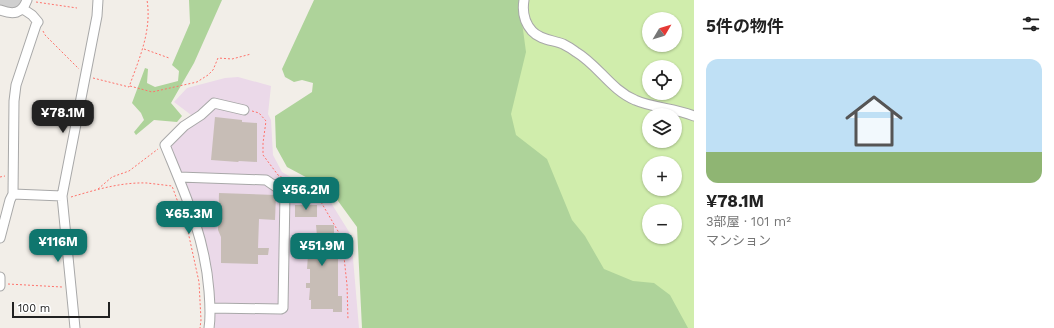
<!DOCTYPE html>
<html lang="ja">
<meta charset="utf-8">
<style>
:root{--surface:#fff;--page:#f6f6f6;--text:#222;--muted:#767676;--accent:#0f766e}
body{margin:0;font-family:"Work Sans","Noto Sans JP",sans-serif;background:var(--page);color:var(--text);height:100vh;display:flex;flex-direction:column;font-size:15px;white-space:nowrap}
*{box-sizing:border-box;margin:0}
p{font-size:13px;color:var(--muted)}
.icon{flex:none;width:22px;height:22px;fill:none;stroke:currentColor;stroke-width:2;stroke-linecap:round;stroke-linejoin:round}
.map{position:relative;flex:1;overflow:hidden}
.details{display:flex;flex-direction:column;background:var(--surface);width:360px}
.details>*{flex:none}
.needle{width:26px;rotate:52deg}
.buttons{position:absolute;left:642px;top:12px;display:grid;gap:8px}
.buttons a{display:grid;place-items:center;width:40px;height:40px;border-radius:50%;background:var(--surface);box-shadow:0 1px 3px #0004;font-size:20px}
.scale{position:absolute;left:12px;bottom:10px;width:98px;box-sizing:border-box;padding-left:4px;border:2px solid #212121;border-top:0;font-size:11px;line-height:14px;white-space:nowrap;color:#212121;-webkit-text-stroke:3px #fff;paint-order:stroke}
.price{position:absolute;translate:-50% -34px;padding:0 9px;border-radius:8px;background:var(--accent);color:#fff;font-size:13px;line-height:26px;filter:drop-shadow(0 1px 2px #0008)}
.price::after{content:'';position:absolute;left:50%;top:24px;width:12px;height:9px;margin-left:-6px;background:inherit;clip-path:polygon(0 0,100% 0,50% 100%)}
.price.current{background:#222;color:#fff}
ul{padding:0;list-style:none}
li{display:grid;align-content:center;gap:8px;height:212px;padding:0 12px}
li span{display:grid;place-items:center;height:124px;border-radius:12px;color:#555}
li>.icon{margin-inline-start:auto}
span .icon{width:72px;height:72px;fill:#fffc;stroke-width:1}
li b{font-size:17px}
h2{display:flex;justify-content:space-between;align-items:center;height:48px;padding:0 12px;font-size:17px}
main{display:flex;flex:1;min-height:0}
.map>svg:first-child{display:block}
.industrial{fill:#ebd9e9}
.religious{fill:#cfcfcf}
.grass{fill:#d0edac;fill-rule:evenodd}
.forest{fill:#aed39a}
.building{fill:#c7bdb6}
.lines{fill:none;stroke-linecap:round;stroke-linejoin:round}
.minor-casing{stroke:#a8a8a8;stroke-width:11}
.path{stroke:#ff726b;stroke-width:1;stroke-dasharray:2 2;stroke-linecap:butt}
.minor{stroke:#fff;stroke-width:9}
</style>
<main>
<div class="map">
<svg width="694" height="328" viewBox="0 0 694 328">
<rect width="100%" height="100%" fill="#f2eee8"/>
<path class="industrial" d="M 238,77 L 271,86 L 268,114 L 271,120 L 273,155 L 282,172 L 328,198 L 351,235 L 359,328 L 214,328 L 215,316 L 212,279 L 201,226 L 170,146 L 186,130 L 199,121 L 174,102 L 187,88 L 225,78 Z"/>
<path class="religious" d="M 0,0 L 25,0 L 18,9 L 0,8 Z"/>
<path class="grass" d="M 441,0 L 694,0 L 694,328 L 514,328 ZM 649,19 L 675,19 L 675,45 L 649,45 ZM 649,67 L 675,67 L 675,93 L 649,93 ZM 649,115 L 675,115 L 675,141 L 649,141 ZM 649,163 L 675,163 L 675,189 L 649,189 ZM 649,211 L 675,211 L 675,237 L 649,237 Z"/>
<path class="forest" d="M 189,0 L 222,0 L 194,63 L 171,103 L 182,116 L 177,122 L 154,120 L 136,135 L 134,132 L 144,120 L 141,113 L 132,103 L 145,68 L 148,69 L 147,83 L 155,87 L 178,81 L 179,71 L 172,65 L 190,23 Z
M 314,0 L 519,0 L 526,52 L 511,114 L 516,135 L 547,159 L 572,220 L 585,236 L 604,269 L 633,281 L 654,283 L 670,295 L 688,328 L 362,328 L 357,227 L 330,190 L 287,167 L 276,147 L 275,116 L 312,92 L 313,83 L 302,80 L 294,82 L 285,77 L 282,69 Z"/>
<path class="building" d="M 215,117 L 242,120 L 242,122 L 257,123 L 257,162 L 239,161 L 238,162 L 211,160 Z
M 219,193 L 276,195 L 275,220 L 259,219 L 258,248 L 269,248 L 268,255 L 258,255 L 258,264 L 221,263 L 221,237 L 218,230 Z
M 295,205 L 317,205 L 317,217 L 295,217 Z
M 316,225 L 334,225 L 334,237 L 338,237 L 337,259 L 338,259 L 338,296 L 342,296 L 342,312 L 333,312 L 333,309 L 311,309 L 311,300 L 309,300 L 310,288 L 306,288 L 306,283 L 310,283 L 310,269 L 307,269 L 308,255 L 294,255 L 296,234 L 317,236 Z"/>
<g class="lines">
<g class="minor-casing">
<path id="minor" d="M 524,0 C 522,12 524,22 532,31 C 540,40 553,40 563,44 C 567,46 572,49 576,52 C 598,65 611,90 635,100 C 653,108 674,108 694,116
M 0,10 C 13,15 22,14 27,0
M 179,177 L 266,180 L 285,193 L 283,308 L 281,309 L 210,308
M 13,194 L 62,196
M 0,238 L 10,200 L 13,194 L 14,101 L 16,85 L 36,25 L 38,22 L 32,15 L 23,9
M 0,277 L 0,286
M 75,328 L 62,196 L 97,16 L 98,0
M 209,328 C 211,316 210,304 209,291 C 205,237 185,194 165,145 L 184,126 L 201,115 L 214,103 L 244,110"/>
</g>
<path class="path" d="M 36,2 L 77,8
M 43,31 L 45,35 L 79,69
M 144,49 L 169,58
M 93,78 L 129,87 C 139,59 152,31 147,0
M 130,86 L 152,92 L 197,82 L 208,75 L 213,70 L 218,58 L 232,59 L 251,54
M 252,111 L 259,113 L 266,121 L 263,143 L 263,155 L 278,175 L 321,202 L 342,238 L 347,285 L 348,320
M 0,177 L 5,176
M 98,189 L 112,177 L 129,171 L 158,149
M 71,197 C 95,190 121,182 147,183 C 155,184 164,185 172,186 L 187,227 L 199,282 L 201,320 L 200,328
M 8,284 L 62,287"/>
<use href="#minor" class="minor"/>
</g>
</svg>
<div class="buttons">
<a><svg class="needle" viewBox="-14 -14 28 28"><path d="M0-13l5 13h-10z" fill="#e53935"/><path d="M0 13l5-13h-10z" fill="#767676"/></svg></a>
<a><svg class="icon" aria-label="locate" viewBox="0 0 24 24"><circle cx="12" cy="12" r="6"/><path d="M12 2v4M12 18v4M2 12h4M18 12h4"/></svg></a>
<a><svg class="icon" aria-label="layers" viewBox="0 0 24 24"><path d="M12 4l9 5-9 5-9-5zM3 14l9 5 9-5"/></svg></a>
<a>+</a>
<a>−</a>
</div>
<div class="scale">100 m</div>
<b class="price current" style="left:63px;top:134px">¥78.1M</b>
<b class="price" style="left:306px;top:211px">¥56.2M</b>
<b class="price" style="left:189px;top:235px">¥65.3M</b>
<b class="price" style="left:58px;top:263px">¥116M</b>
<b class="price" style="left:322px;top:267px">¥51.9M</b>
</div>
<section class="details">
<h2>5件の物件<svg class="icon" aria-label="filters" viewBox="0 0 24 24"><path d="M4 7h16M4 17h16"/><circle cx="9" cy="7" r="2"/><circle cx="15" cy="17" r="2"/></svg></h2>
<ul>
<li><span style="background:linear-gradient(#bfe0f5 75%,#8fb573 0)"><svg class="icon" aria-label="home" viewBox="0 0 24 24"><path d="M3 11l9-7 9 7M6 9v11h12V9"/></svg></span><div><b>¥78.1M</b><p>3部屋 · 101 m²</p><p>マンション</p></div></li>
</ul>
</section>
</main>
